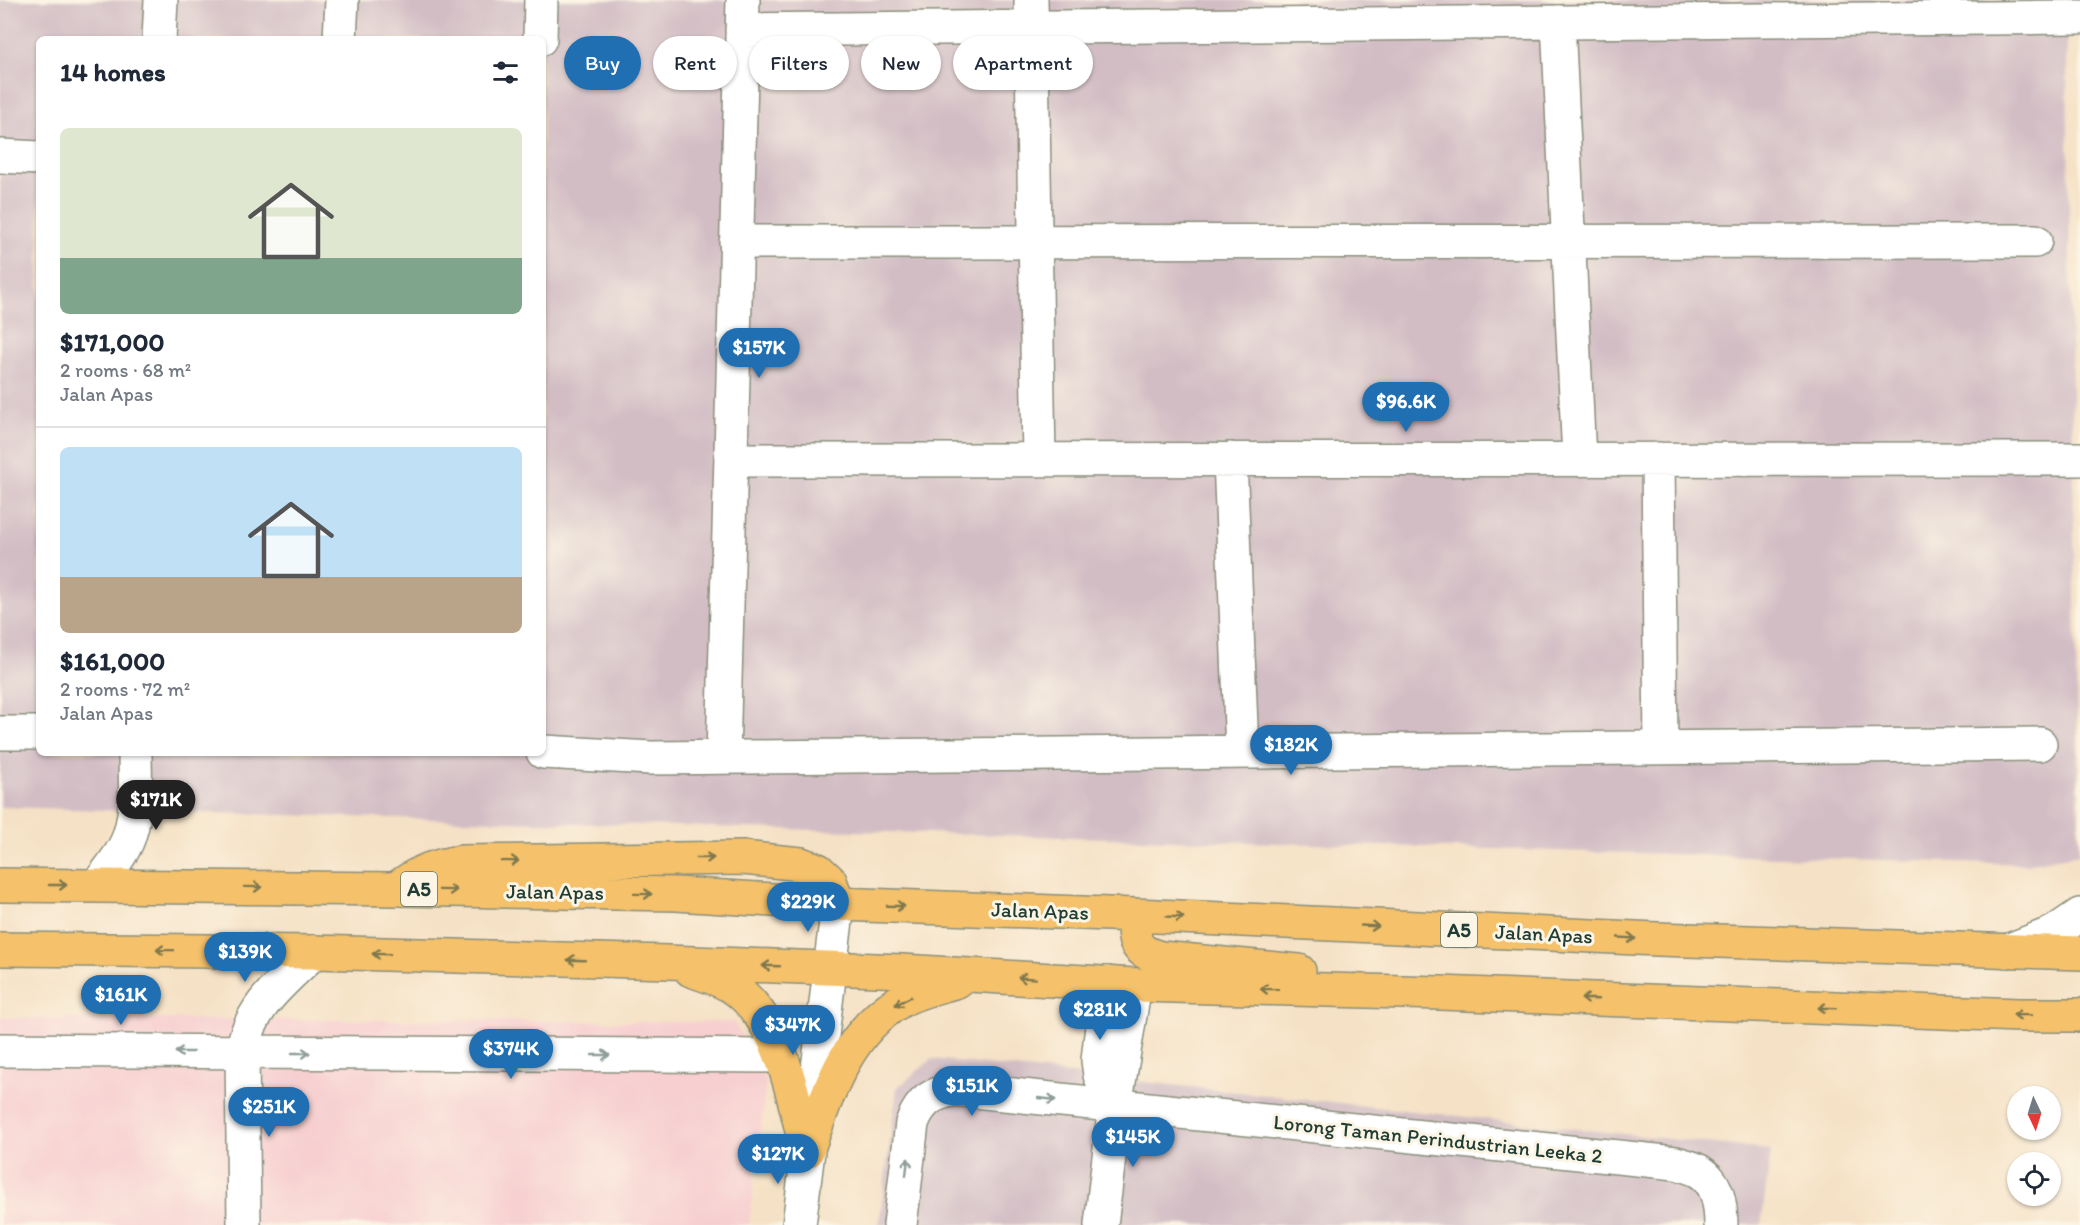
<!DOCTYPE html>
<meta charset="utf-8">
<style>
:root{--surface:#fff;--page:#f2f2f3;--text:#1f2937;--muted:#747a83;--line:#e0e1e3;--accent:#1f6fb2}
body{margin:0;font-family:Itim,sans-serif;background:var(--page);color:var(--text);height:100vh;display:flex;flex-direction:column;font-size:22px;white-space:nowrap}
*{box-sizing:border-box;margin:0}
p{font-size:20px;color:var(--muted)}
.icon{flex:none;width:33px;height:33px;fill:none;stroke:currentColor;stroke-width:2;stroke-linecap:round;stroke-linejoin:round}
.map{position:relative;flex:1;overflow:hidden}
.sheet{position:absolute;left:36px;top:36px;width:510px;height:720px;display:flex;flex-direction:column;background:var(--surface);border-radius:9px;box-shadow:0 2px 4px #0004}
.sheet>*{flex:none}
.guide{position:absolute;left:564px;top:36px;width:570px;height:54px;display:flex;gap:12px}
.needle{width:39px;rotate:176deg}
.buttons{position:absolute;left:2007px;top:1086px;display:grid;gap:12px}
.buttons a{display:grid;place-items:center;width:54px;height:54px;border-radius:50%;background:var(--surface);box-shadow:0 2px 4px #0004;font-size:30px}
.price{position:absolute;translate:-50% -51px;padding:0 14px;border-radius:21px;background:var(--accent);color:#fff;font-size:20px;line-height:39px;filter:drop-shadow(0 2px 3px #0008)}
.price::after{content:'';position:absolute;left:50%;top:36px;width:18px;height:14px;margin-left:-9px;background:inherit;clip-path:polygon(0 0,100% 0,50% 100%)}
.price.active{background:#222;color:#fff}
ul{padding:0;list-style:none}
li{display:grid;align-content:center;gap:12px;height:318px;padding:0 24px}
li+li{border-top:2px solid var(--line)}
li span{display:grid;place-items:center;height:186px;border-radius:9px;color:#555}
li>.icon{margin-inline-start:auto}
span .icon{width:108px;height:108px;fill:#fffc;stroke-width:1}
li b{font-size:26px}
h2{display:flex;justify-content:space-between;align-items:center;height:72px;padding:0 24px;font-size:26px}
.chip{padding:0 21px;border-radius:27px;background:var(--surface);box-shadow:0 2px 4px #0004;font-size:21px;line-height:54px}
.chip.active{background:var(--accent);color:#fff}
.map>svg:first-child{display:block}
.built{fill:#f7cfd0}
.industrial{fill:#d2bdc5;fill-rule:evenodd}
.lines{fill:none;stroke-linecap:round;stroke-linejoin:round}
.minor-casing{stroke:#8a8f7c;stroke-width:36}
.highway-casing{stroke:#8a8f7c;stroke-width:36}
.minor{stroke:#fff;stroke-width:33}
.highway{stroke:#f5c16b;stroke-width:33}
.oneway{stroke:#7f784d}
.oneway2{stroke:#8f9e9a}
.labels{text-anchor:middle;stroke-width:6;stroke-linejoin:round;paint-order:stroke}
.shield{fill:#fcf5e5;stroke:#617469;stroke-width:1.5}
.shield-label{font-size:20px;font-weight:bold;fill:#1f3d34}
.street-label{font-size:21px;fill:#1f3d34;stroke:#fcf5e5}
</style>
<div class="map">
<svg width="2080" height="1225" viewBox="0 0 2080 1225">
<rect width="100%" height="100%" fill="#fcf5e5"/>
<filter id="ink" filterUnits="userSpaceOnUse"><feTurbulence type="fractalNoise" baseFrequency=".0167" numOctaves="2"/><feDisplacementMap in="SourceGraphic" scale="12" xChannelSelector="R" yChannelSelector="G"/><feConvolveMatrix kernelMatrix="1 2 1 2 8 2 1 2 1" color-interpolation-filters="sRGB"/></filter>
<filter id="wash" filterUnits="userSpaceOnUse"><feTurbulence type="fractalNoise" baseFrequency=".008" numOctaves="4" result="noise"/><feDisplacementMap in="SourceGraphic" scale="24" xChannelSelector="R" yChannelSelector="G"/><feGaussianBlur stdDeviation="1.35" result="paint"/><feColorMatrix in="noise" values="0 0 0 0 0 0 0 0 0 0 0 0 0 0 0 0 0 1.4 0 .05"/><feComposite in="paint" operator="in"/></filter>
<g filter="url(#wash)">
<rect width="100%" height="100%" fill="#f5e1c5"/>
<path class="built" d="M 0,1018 L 734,1022 L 766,1082 L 749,1225 L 0,1225 Z"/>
<path class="industrial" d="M 0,0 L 2066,0 L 2079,854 L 2026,864 L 0,807 ZM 39,39 L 543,39 L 543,753 L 39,753 Z
M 932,1059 L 1771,1150 L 1761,1225 L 879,1225 L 897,1088 Z"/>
</g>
<g filter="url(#ink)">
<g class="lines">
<g class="minor-casing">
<path id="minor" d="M 1031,0 L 1039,459
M 1558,22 L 1579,459
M 742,30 L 2080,17
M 159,39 L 161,0
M 340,39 L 342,0
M 540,39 L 541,0
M 0,156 L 39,158
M 736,242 L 2035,241
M 1230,459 L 1242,751
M 1658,459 L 1661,747
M 731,460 L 2080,459
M 0,733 L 39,733
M 543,752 L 651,758 L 2040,744
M 723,757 L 743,0
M 98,885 C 109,869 125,852 130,833 C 138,807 135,780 135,753
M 2007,951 L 2055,932 L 2080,915
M 1107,983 L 1098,1060 L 1100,1075 L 1114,1104
M 0,1050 L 781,1056
M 244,1225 L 242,1052 C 250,1006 282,983 314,952
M 799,1225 L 838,904
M 900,1225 L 912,1123 C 921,1100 932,1094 955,1089 L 1676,1163 C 1683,1165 1692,1167 1699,1171 C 1718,1182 1721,1205 1721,1225
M 1101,1225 L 1115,1106 L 1135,985"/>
</g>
<g class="highway-casing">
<path id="highway" d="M 0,885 L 395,889 L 676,894 L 838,904 L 1135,915 L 1657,939 L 2080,953
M 397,888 C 420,871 433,866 461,862 L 743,858 L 801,864 L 818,870 L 830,881 L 838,904
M 1135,915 C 1133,942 1133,950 1161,958 L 1299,971
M 0,949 L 314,952 L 668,962 L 903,971 L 1135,985 L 1440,993 L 2019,1015 L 2080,1015
M 691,970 C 707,976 725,980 738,991 C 783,1027 793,1098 807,1151
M 807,1151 C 828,1094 845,1034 900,1001 C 917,991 938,987 957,981"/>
</g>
<use href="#minor" class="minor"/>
<use href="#highway" class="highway"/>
</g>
<defs><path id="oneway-shaft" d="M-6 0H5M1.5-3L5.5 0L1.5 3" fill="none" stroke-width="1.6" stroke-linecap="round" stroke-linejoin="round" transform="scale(1.5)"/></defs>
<g class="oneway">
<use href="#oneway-shaft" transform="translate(705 858)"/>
<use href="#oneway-shaft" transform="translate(510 861) rotate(-1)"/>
<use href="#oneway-shaft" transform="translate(58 885)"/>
<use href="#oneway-shaft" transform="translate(253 887) rotate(1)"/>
<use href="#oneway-shaft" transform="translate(448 890) rotate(1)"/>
<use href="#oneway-shaft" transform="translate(643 894) rotate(1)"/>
<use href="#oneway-shaft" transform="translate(896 906) rotate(2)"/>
<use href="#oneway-shaft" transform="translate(1175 917) rotate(3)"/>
<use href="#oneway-shaft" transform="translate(1370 926) rotate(3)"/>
<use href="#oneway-shaft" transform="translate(1627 938) rotate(3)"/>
<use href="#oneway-shaft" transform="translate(165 950) rotate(-179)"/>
<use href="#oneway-shaft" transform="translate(381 954) rotate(-178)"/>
<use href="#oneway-shaft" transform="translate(576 960) rotate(-178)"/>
<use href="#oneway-shaft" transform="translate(771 966) rotate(-178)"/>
<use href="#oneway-shaft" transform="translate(1027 978) rotate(-176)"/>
<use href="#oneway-shaft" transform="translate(1269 989) rotate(-179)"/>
<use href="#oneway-shaft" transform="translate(1590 999) rotate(-178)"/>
<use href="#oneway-shaft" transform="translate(903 1001) rotate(152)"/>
<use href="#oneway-shaft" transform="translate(1827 1008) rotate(-178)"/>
<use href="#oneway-shaft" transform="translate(2022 1015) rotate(-179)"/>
</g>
<g class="oneway2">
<use href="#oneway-shaft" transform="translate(184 1052) rotate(-180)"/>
<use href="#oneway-shaft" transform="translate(301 1053)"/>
<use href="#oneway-shaft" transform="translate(601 1055)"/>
<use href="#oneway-shaft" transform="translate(1047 1099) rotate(6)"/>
<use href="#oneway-shaft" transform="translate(907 1167) rotate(-83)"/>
</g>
</g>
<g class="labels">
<g class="shield">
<rect x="401" y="872" width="36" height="34" rx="4.5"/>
<rect x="1441" y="913" width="36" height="34" rx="4.5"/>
</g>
<g class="shield-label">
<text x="419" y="896">A5</text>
<text x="1459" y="937">A5</text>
</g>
<g class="street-label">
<text transform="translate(555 892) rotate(1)" y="7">Jalan Apas</text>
<text transform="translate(1040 911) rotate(2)" y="7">Jalan Apas</text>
<text transform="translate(1544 934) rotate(3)" y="7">Jalan Apas</text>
<text transform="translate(1438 1139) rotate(6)" y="7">Lorong Taman Perindustrian Leeka 2</text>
</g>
</g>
</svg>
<div class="buttons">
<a><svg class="needle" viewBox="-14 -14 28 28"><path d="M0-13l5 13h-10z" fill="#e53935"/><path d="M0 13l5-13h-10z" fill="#747a83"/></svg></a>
<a><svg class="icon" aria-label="locate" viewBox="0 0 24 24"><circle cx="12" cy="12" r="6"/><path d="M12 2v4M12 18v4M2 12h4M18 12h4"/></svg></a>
</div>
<b class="price" style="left:759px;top:379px">$157K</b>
<b class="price" style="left:1406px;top:433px">$96.6K</b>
<b class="price" style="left:1291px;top:776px">$182K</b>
<b class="price active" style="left:156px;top:831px">$171K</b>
<b class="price" style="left:808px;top:933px">$229K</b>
<b class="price" style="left:245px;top:983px">$139K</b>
<b class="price" style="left:121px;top:1026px">$161K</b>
<b class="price" style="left:1100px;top:1041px">$281K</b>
<b class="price" style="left:793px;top:1056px">$347K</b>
<b class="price" style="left:511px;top:1080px">$374K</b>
<b class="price" style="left:972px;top:1117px">$151K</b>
<b class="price" style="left:269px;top:1138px">$251K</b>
<b class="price" style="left:1133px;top:1168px">$145K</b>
<b class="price" style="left:778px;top:1185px">$127K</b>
<div class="guide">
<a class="chip active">Buy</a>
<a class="chip">Rent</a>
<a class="chip">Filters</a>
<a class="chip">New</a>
<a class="chip">Apartment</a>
</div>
<section class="sheet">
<h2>14 homes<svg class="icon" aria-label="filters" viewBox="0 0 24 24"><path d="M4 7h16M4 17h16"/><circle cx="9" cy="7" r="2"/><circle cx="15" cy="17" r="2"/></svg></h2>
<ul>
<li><span style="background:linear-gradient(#dfe7d0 70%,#7fa58c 0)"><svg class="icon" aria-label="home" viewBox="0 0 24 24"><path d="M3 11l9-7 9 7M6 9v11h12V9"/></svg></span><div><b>$171,000</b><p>2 rooms · 68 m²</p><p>Jalan Apas</p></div></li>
<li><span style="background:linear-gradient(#bfe0f5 70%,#b9a48a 0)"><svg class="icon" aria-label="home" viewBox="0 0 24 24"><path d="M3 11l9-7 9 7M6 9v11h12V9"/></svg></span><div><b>$161,000</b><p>2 rooms · 72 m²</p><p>Jalan Apas</p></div></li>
</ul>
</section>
</div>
